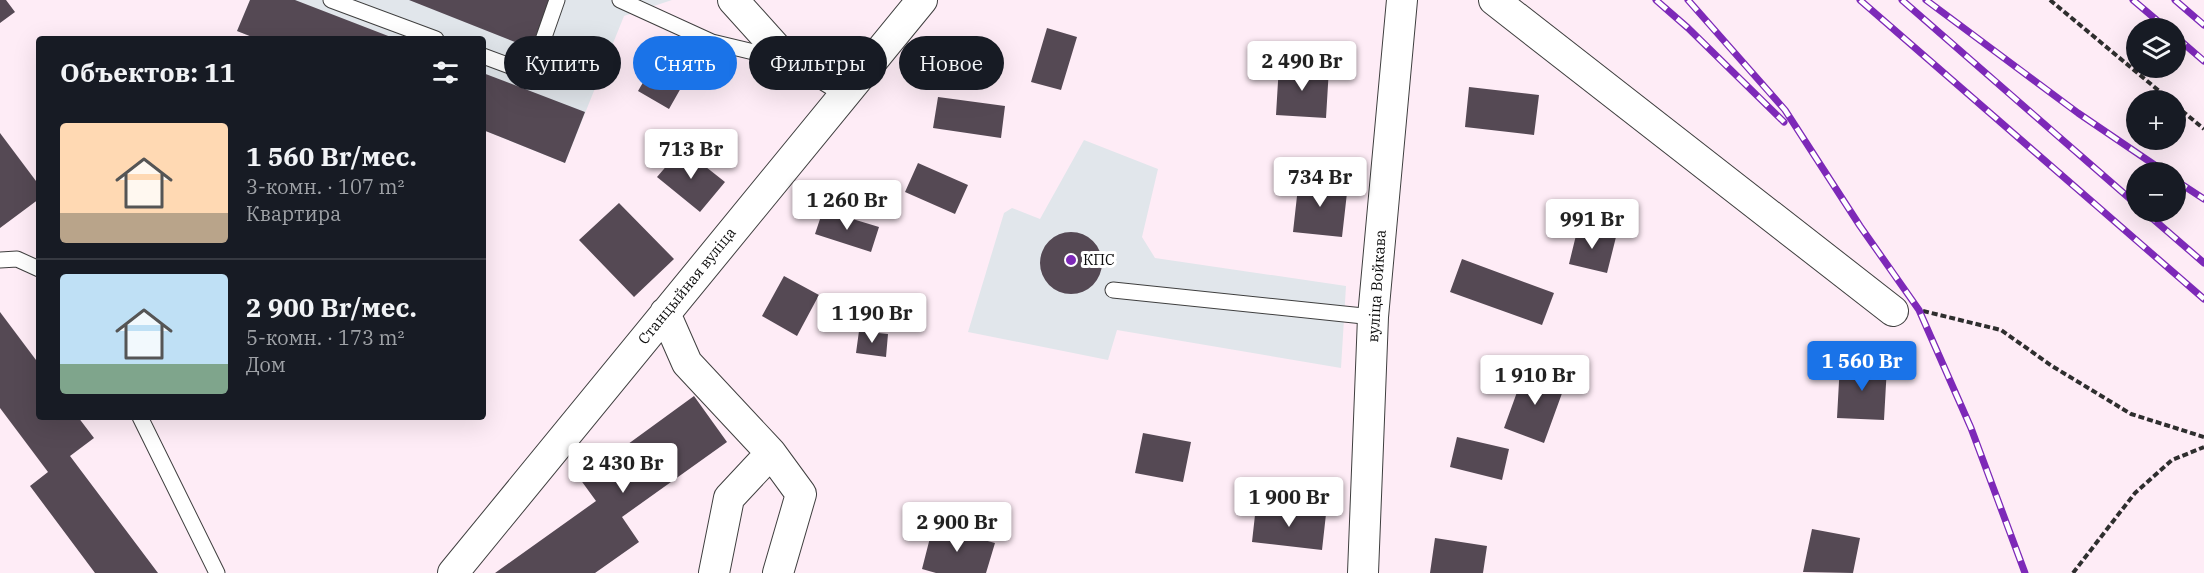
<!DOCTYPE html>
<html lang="ru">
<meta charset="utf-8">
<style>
:root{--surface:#171b24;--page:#242831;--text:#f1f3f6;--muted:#9ea1a6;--line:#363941;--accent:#1a73e8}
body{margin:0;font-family:"IBM Plex Serif",serif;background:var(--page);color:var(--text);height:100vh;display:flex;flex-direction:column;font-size:22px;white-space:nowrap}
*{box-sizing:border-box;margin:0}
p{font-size:20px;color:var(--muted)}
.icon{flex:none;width:33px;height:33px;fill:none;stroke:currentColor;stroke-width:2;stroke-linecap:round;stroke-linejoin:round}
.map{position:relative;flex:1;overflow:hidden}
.side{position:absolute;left:36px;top:36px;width:450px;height:384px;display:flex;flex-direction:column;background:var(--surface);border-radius:6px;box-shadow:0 6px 24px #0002}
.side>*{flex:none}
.top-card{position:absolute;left:504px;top:36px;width:570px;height:54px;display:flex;gap:12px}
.tools{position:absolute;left:2126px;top:18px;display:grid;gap:12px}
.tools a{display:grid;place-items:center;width:60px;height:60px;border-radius:50%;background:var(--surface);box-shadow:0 6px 24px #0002;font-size:30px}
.price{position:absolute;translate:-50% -51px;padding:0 14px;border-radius:6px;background:#fff;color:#222;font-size:20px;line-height:39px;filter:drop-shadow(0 2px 3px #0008)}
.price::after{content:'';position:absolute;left:50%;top:36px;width:18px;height:14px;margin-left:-9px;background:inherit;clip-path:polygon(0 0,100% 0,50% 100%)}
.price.active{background:var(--accent);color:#fff}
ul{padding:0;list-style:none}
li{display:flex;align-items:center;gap:18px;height:150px;padding:0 24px}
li+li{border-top:2px solid var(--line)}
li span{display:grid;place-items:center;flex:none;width:168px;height:120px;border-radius:6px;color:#555}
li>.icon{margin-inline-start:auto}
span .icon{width:72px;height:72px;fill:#fffc;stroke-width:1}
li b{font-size:26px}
h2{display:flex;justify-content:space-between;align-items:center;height:72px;padding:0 24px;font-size:26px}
.tag{padding:0 21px;border-radius:27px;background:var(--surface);box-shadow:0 6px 24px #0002;font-size:21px;line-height:54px}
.tag.active{background:var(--accent);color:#fff}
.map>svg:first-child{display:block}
.industrial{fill:#e1e6eb}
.building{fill:#554954}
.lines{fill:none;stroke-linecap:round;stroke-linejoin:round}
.lane-casing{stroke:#3f3f3f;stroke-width:17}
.street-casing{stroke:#3f3f3f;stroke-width:32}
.path{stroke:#2e2e2e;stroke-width:4;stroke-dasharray:6 3;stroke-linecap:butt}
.lane{stroke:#fff;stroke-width:15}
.street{stroke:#fff;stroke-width:30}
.rail-casing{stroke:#7d29b8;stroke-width:7}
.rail{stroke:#fff;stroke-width:4.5;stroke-dasharray:14;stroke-linecap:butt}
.poi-dot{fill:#7d29b8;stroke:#fff;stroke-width:2}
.labels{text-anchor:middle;stroke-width:6;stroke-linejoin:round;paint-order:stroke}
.poi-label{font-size:15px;fill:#0c0c0c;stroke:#fff;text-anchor:start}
.street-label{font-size:15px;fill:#0c0c0c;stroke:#fff}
</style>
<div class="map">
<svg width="2204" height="573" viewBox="0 0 2204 573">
<rect width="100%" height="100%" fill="#feecf6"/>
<path class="industrial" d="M 250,0 L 672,0 L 624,16 L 565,163 L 483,130 L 483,39 L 257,39 L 237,31 Z
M 1084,140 L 1158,169 L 1142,237 L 1155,258 L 1346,286 L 1341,368 L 1117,330 L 1108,360 L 968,332 L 1004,213 L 1012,208 L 1040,219 Z"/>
<path class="building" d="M 0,0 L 6,0 L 15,12 L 0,23 Z
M 250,0 L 295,0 L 396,39 L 257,39 L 237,31 Z
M 409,0 L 553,0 L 530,48 Z
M 1047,28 L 1077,37 L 1061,90 L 1031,82 Z
M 659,55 L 690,72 L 669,109 L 638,91 Z
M 1279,65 L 1329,68 L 1326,118 L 1276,115 Z
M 483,73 L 585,112 L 565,163 L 483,130 Z
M 1469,87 L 1539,95 L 1534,135 L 1465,127 Z
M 938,97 L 1005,106 L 1001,138 L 933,128 Z
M 0,133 L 39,185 L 39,199 L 0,228 Z
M 682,148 L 725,182 L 700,212 L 657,177 Z
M 918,163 L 968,185 L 955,214 L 905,192 Z
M 1299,178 L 1348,184 L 1342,237 L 1293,232 Z
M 619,203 L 674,259 L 634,297 L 579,240 Z
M 823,210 L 879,227 L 871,252 L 815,234 Z
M 1578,227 L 1616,237 L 1607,273 L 1569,264 Z
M1040 263a31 31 0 1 1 62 0a31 31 0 1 1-62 0Z
M 1462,259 L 1554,293 L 1542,325 L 1450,292 Z
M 784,276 L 819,295 L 797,336 L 762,316 Z
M 0,312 L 39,364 L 39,417 L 78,417 L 94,438 L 70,456 L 158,573 L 95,573 L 30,486 L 48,472 L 0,408 Z
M 859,331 L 888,334 L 886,357 L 856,353 Z
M 1840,363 L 1887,366 L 1884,420 L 1837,418 Z
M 1525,370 L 1565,385 L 1544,443 L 1504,428 Z
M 694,396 L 727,442 L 622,517 L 639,542 L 595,573 L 495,573 L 596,501 L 580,479 Z
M 1143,433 L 1191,442 L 1183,482 L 1135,473 Z
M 1457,437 L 1509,449 L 1502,480 L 1450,467 Z
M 1256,506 L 1326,514 L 1322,550 L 1252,542 Z
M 933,526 L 995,543 L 986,573 L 936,573 L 922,569 Z
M 1812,529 L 1860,538 L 1853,573 L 1803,572 Z
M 1435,538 L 1487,546 L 1483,573 L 1430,573 Z"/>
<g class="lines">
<g class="lane-casing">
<path id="lane" d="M 331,0 L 436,39
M 620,0 L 712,42 L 787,60 L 845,96
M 483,56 L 510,66 L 524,68 L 536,60 L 557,0
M 0,260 L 17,259 L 39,269
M 1113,290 L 1373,317
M 140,417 L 217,573"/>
</g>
<g class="street-casing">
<path id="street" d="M 733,0 L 787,60
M 1494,0 L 1893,311
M 665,313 L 687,363 L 771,453 L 729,498 L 714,573
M 771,453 L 801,494 L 778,573
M 453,573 L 922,0
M 1363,573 L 1373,317 L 1402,0"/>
</g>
<path class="path" d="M 2050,0 L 2170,100
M 2175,105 L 2204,129
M 1923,311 L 2001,330 L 2052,366 L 2131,414 L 2204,437
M 2073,573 L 2135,493 L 2172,460 L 2204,447"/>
<use href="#lane" class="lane"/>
<use href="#street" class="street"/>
<g class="rail-casing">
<path id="rail" d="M 1656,0 L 1688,28 L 1784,122
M 1688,0 L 1785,110 L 1860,226 L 1919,310 L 1971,428 L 2025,573
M 1860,0 L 2204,299
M 1902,0 L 2136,204
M 1926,0 L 2078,113 L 2165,172
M 2133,0 L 2166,28
M 2175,0 L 2204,25
M 2175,36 L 2204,61
M 2175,180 L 2204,199
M 2145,212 L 2204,263"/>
</g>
<use href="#rail" class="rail"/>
</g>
<circle class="poi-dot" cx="1071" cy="260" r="6"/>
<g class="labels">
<g class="poi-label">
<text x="1083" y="265">КПС</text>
</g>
<g class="street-label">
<text transform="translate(687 286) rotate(-51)" y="5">Станцыйная вуліца</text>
<text transform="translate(1377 286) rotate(-86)" y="5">вуліца Войкава</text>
</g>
</g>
</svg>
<div class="tools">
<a><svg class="icon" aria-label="layers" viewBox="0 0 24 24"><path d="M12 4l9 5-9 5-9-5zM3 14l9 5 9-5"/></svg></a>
<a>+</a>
<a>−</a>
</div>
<b class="price" style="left:1302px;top:92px">2 490 Br</b>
<b class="price" style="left:691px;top:180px">713 Br</b>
<b class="price" style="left:1320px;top:208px">734 Br</b>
<b class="price" style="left:847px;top:231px">1 260 Br</b>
<b class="price" style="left:1592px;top:250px">991 Br</b>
<b class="price" style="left:872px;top:344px">1 190 Br</b>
<b class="price active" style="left:1862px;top:392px">1 560 Br</b>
<b class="price" style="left:1535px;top:406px">1 910 Br</b>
<b class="price" style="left:623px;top:494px">2 430 Br</b>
<b class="price" style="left:1289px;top:528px">1 900 Br</b>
<b class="price" style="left:957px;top:553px">2 900 Br</b>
<div class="top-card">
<a class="tag">Купить</a>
<a class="tag active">Снять</a>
<a class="tag">Фильтры</a>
<a class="tag">Новое</a>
</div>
<section class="side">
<h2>Объектов: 11<svg class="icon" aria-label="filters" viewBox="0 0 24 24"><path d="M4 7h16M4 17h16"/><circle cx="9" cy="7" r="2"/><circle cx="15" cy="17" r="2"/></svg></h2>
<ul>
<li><span style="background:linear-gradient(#ffd9b3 75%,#b9a48a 0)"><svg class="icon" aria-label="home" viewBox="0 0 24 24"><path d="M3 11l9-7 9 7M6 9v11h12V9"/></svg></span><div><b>1 560 Br/мес.</b><p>3-комн. · 107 m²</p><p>Квартира</p></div></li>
<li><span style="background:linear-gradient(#bfe0f5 75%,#7fa58c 0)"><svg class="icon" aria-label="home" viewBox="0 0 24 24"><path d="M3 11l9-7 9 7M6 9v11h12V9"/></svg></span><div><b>2 900 Br/мес.</b><p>5-комн. · 173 m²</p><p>Дом</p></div></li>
</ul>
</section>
</div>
